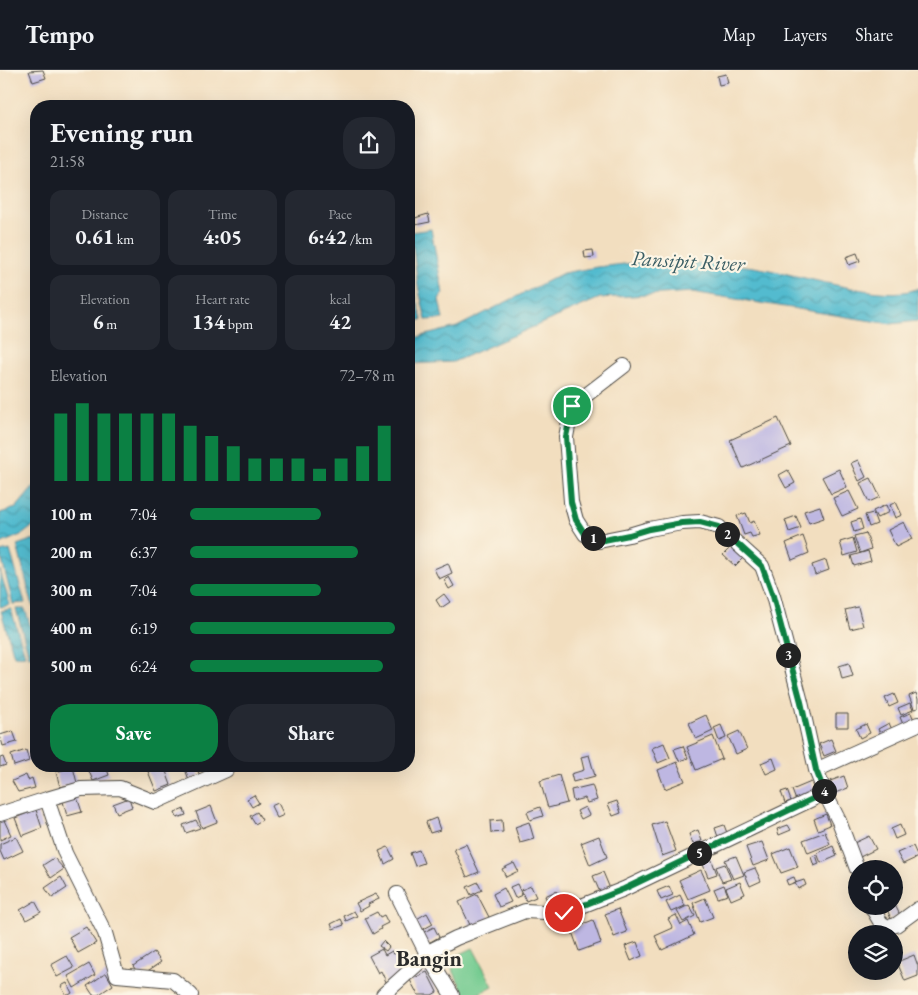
<!DOCTYPE html>
<meta charset="utf-8">
<style>
:root{--surface:#171b24;--page:#242831;--text:#f1f3f6;--muted:#9ea1a6;--line:#363941;--accent:#0b8043}
body{margin:0;font-family:"EB Garamond",serif;background:var(--page);color:var(--text);height:100vh;display:flex;flex-direction:column;font-size:19px;white-space:nowrap}
*{box-sizing:border-box;margin:0}
p{font-size:16px;color:var(--muted)}
.icon{flex:none;width:28px;height:28px;fill:none;stroke:currentColor;stroke-width:2;stroke-linecap:round;stroke-linejoin:round}
.map{position:relative;flex:1;overflow:hidden}
.details{position:absolute;left:30px;top:30px;width:385px;height:672px;display:flex;flex-direction:column;background:var(--surface);border-radius:20px;box-shadow:0 5px 20px #0002}
.details>*{flex:none}
.tools{position:absolute;left:848px;top:790px;display:grid;gap:10px}
.tools a{display:grid;place-items:center;width:55px;height:55px;border-radius:50%;background:var(--surface);box-shadow:0 5px 20px #0002;font-size:25px}
.pin{position:absolute;display:grid;place-items:center;width:42px;height:42px;color:#fff;margin:-21px;border:2px solid #fff;border-radius:50%;box-shadow:0 1px 5px #0007}
.km{position:absolute;width:25px;height:25px;margin:-12px;border-radius:50%;background:#222;color:#fff;font-size:14px;line-height:25px;text-align:center}
.round{display:grid;place-items:center;flex:none;width:52px;height:52px;border-radius:20px;background:var(--page)}
.head{display:flex;align-items:center;justify-content:space-between;height:85px;padding:0 20px}
h1{font-size:28px;font-weight:700;line-height:38px}
.stats{display:grid;grid-template-columns:repeat(3,1fr);gap:8px;height:85px;padding:5px 20px}
.stats div{display:grid;align-content:center;border-radius:12px;background:var(--page);text-align:center}
.stats b{font-size:21px;font-weight:700}
.stats small{font-size:14px;font-weight:400}
.stats p{font-size:14px}
.chart{height:140px;padding:10px 20px}
.chart p{display:flex;justify-content:space-between}
.chart svg{width:100%;height:90px;margin-top:5px;stroke:var(--accent);stroke-width:6}
.action{display:flex;gap:10px;margin-top:auto;padding:10px 20px}
.action a{flex:1;height:58px;border-radius:20px;background:var(--accent);color:#fff;font-size:20px;font-weight:700;line-height:58px;text-align:center}
.action a+a{background:var(--page);color:var(--text)}
ul{padding:0 20px;list-style:none;font-size:16px}
li{display:grid;grid-template-columns:80px 60px 1fr;align-items:center;height:38px}
li i{height:12px;border-radius:6px;background:var(--accent)}
header{display:flex;align-items:center;gap:30px;box-sizing:border-box;height:70px;padding:0 25px;background:var(--surface);border-bottom:1px solid var(--line)}
header strong{font-size:24px}
nav{display:flex;gap:28px;margin-inline-start:auto;font-size:18px}
.map>svg:first-child{display:block}
</style>
<header>
<strong>Tempo</strong>
<nav><a>Map</a><a>Layers</a><a>Share</a></nav>
</header>
<div class="map">
<svg width="918" height="925" viewBox="0 0 918 925">
<defs>
<pattern id="water-waves" width="16" height="10" patternUnits="userSpaceOnUse" patternTransform="scale(1.25)"><rect width="16" height="10" fill="#52bbcf"/><path d="M0 5q4-4 8 0t8 0" fill="none" stroke="#4498a8"/></pattern>
</defs>
<rect width="100%" height="100%" fill="#fcf5e5"/>
<filter id="ink" filterUnits="userSpaceOnUse"><feTurbulence type="fractalNoise" baseFrequency=".02" numOctaves="2"/><feDisplacementMap in="SourceGraphic" scale="10" xChannelSelector="R" yChannelSelector="G"/><feConvolveMatrix kernelMatrix="1 2 1 2 8 2 1 2 1" color-interpolation-filters="sRGB"/></filter>
<filter id="wash" filterUnits="userSpaceOnUse"><feTurbulence type="fractalNoise" baseFrequency=".0096" numOctaves="4" result="noise"/><feDisplacementMap in="SourceGraphic" scale="20" xChannelSelector="R" yChannelSelector="G"/><feGaussianBlur stdDeviation="1.12" result="paint"/><feColorMatrix in="noise" values="0 0 0 0 0 0 0 0 0 0 0 0 0 0 0 0 0 1.4 0 .05"/><feComposite in="paint" operator="in"/></filter>
<g filter="url(#wash)">
<rect width="100%" height="100%" fill="#f2debf"/>
<path fill="#72ca8f" stroke="#4e7a5d" d="M473,878L493,916L476,925H465L448,890Z"/>
<path fill="url(#water-waves)" stroke="#3e737d" d="M431,159L443,223L439,229L443,249L426,250L418,216L411,162Z
M409,187L415,223L422,250L409,251Z
M643,192C677,193 712,193 746,196C786,200 887,235 918,218V251L891,254L692,222L600,228L453,292L409,294V268L418,267L457,257L563,203L597,197Z
M36,414V454L23,464L0,474V443L16,438Z
M34,469L36,479V536L33,537L17,475Z
M10,480L25,533L13,534L0,482Z
M0,500L10,535L0,537Z
M11,539L25,585L14,586L1,541Z
M16,539H25L36,573V585L29,586Z"/>
<g id="blocks">
<path fill="#beb7e2" d="M43,0L46,8L33,12L29,1Z
M726,4L728,13L719,15L717,6Z
M428,144L430,152L415,155V148Z
M593,180L594,187L585,188L584,181Z
M857,183L860,191L849,195L846,187Z
M778,348L791,376L743,398L730,370Z
M858,390L866,407L859,411L851,393Z
M839,399L847,417L831,424L822,407Z
M788,400L795,413L786,418L779,405Z
M871,408L880,427L869,432L860,413Z
M849,421L858,439L842,446L833,428Z
M896,432L902,445L895,448L890,435Z
M886,435L889,442L877,448L873,441Z
M820,436L824,448L809,453L804,441Z
M746,443L750,453L754,451L760,465L752,467L750,463L744,465L737,446Z
M873,443L877,454L869,457L865,445Z
M796,446L801,458L789,462L785,450Z
M860,449L863,459L854,462L851,452Z
M904,452L912,469L896,477L888,460Z
M866,463L871,479L860,483L854,466Z
M803,466L809,483L792,490L786,473Z
M853,468L857,482L844,486L840,472Z
M732,476L744,487L735,496L723,485Z
M868,481L871,491L854,496L851,486Z
M826,490L829,500L815,505L812,495Z
M448,493L452,503L439,509L434,499Z
M449,507L454,516L449,519L444,510Z
M444,524L450,532L441,538L436,530Z
M858,537L863,556L850,559L845,540Z
M849,593L853,606L842,609L839,596Z
M916,623L918,629V638L914,639L909,626Z
M894,624L898,633L889,637L885,628Z
M910,633L913,640L901,645L898,638Z
M911,643L915,652L904,657L900,647Z
M836,644H848V657H836Z
M706,645L713,661L696,669L689,653Z
M889,653L893,662L882,667L878,659Z
M866,654L870,663L860,668L856,659Z
M721,655L726,668L719,671L714,658Z
M13,661L17,672L3,676L0,665Z
M739,661L747,679L736,684L728,666Z
M713,666L722,689L696,700L687,677Z
M831,669L836,681L824,686L819,674Z
M664,673L670,688L658,693L652,678Z
M683,676L688,688L679,691L674,679Z
M26,680L29,691L14,696L11,685Z
M589,685L595,706L573,712L571,704L584,700L581,687Z
M3,687L6,695L0,697V688Z
M773,688L777,699L766,704L761,693Z
M677,692L685,711L665,719L658,700Z
M87,696H106L109,705L93,711Z
M153,696H164L171,715L156,721L147,699Z
M184,696H196L200,706L189,710Z
M73,697L77,713L60,717L56,702Z
M26,705L28,710L32,708L35,718L18,722L12,711Z
M559,705L567,733L548,738L540,711Z
M844,706L848,718L835,723L830,711Z
M811,712L816,725L797,733L792,720Z
M592,715L597,730L587,733L585,728L573,731L571,720Z
M787,720L791,731L785,733L781,722Z
M76,724L82,742L67,746L62,728Z
M254,725L259,733L252,737L247,729Z
M129,728L132,737L117,743L113,734Z
M617,731L621,743L613,746L608,734Z
M278,733L284,745L277,748L271,736Z
M211,736L217,752L202,758L196,742Z
M540,737L543,746L530,750L527,742Z
M585,737L589,745L581,749L577,741Z
M184,739L186,745L177,748L175,743Z
M36,740L42,758L22,766L15,748Z
M257,742L262,750L255,754L250,746Z
M826,744L830,755L818,760L814,749Z
M3,748L11,765L0,770V749Z
M436,748L440,760L430,763L426,752Z
M196,750L200,758L186,763L183,755Z
M502,750L503,762L491,763L490,751Z
M665,751L676,781L662,786L652,755Z
M529,752L534,769L520,773L515,757Z
M724,755L727,763L718,767L715,758Z
M788,755L791,760L779,765L777,759Z
M900,755L904,765L895,769L891,759Z
M698,760L702,771L693,774L689,764Z
M825,762L830,774L808,783L803,770Z
M599,766L607,787L590,795L581,773Z
M869,766L876,779L860,787L854,773Z
M16,767L23,781L4,790L0,781V774Z
M762,772L769,790L753,796L746,777Z
M466,774L479,802L467,807L454,779Z
M833,776L837,786L821,793L817,783Z
M913,776L918,787L903,794L897,783Z
M388,777L394,789L385,794L379,781Z
M790,777L798,797L781,803L773,784Z
M419,780L424,793L415,796L410,783Z
M816,785L819,794L814,796L811,787Z
M736,786L744,805L733,809L725,790Z
M54,788L64,799L51,808L43,795Z
M711,788L717,804L708,807L702,792Z
M514,793L518,801L506,807L502,799Z
M725,794L731,809L722,812L716,797Z
M755,798L761,811L750,816L744,802Z
M701,800L710,820L688,829L679,810Z
M603,802L611,821L601,825L593,806Z
M61,807L67,818L52,828L45,818Z
M794,807L796,812L788,815L786,810Z
M804,810L806,815L798,819L795,813Z
M478,812L482,820L471,825L467,817Z
M740,812L745,824L731,830L726,818Z
M517,814L522,825L515,828L510,817Z
M724,815L728,825L718,828L714,819Z
M531,816L536,827L526,831L521,820Z
M669,816L673,825L661,830L657,821Z
M504,818L511,832L499,837L493,824Z
M556,821L562,833L551,838L545,826Z
M376,824L379,829L368,834L369,836L360,841L356,833Z
M477,824L490,849L471,857L459,832Z
M680,825L685,836L671,842L666,832Z
M705,828L713,847L700,852L693,833Z
M35,831L41,842L26,850L20,840Z
M689,835L695,846L683,852L677,841Z
M895,835L900,845L891,849L887,839Z
M618,839L627,862L614,867L605,844Z
M354,841L357,846L346,851L344,846Z
M377,842L380,847L384,845L388,853L380,857L381,859L373,864L365,848Z
M427,843L433,854L420,861L415,850Z
M676,845L681,855L688,851L694,865L662,880L655,866L673,858L668,849Z
M341,849L344,855L333,859L331,854Z
M593,850L601,873L579,881L571,859Z
M86,857L96,873L78,883L69,867Z
M434,857L439,867L425,875L420,864Z
M383,871L389,877L386,881L379,876Z
M637,872L642,886L631,891L625,876Z
M382,879L385,885L392,881L393,884L395,883L400,891L404,888L409,899L387,914L381,901L378,903L369,886Z
M154,882L161,892L140,906L133,896Z
M914,885L918,896V906L905,911L897,892Z
M67,886L74,898L57,907L51,895Z
M89,894L95,905L74,918L68,906Z
M427,902L437,922L432,925H418L410,910Z
M106,903L113,915L98,925H93L87,916Z
M67,913L72,923L69,925H66L61,916Z"/>
</g>
</g>
<g filter="url(#ink)">
<use href="#blocks" fill-opacity="0" stroke="#494641" stroke-width="1"/>
<g fill="none" stroke-linecap="round" stroke-linejoin="round">
<g stroke="#494641" stroke-width="16">
<path id="minor" d="M624,296L572,336L566,367L571,432L576,450L585,464L599,471L629,465L649,459L682,453L700,452L719,457L762,496L773,526L801,632L816,700L825,723L839,751L857,799
M816,700L918,654
M47,729L81,719L120,718L155,732L226,700L225,696
M0,744L47,729L65,783L105,863L117,905L173,910L191,925
M397,824L428,886L452,925
M871,836L881,853L888,857L896,855L918,839
M383,925L434,879L456,868L525,841L564,843L624,819L825,723"/>
</g>
<use href="#minor" stroke="#fff" stroke-width="14"/>
</g>
</g>
<g fill="none" stroke-linecap="round" stroke-linejoin="round" filter="url(#ink)">
<g stroke="#fff" stroke-width="10">
<path id="route" d="M564,843L624,819L825,723L816,700L801,632L773,526L762,496L719,457L700,452L682,453L649,459L629,465L599,471L585,464L576,450L571,432L566,367L572,336"/>
</g>
<use href="#route" stroke="#0b8043" stroke-width="6"/>
</g>
<g text-anchor="middle" stroke-width="4.5" stroke-linejoin="round" paint-order="stroke">
<g font-size="21" font-style="italic" fill="#395d64" stroke="#fcf5e5">
<text transform="translate(688 191) rotate(3)" y="7">Pansipit River</text>
</g>
<g font-size="22" font-weight="bold" fill="#2b2b2b" stroke="#fcf5e5">
<text x="429" y="896">Bangin</text>
</g>
</g>
</svg>
<div class="tools">
<a><svg class="icon" aria-label="locate" viewBox="0 0 24 24"><circle cx="12" cy="12" r="6"/><path d="M12 2v4M12 18v4M2 12h4M18 12h4"/></svg></a>
<a><svg class="icon" aria-label="layers" viewBox="0 0 24 24"><path d="M12 4l9 5-9 5-9-5zM3 14l9 5 9-5"/></svg></a>
</div>
<div class="pin" style="left:572px;top:336px;background:#1e9e55"><svg class="icon" aria-label="arrive" viewBox="0 0 24 24"><path d="M6 21V4h12l-3 4 3 4H6"/></svg></div>
<div class="pin" style="left:564px;top:843px;background:#d93025"><svg class="icon" aria-label="check" viewBox="0 0 24 24"><path d="M5 12l5 5 9-10"/></svg></div>
<b class="km" style="left:593px;top:468px">1</b>
<b class="km" style="left:727px;top:464px">2</b>
<b class="km" style="left:788px;top:585px">3</b>
<b class="km" style="left:824px;top:721px">4</b>
<b class="km" style="left:699px;top:783px">5</b>
<section class="details">
<div class="head"><div><h1>Evening run</h1><p>21:58</p></div><a class="round"><svg class="icon" aria-label="share" viewBox="0 0 24 24"><path d="M12 15V3M7 8l5-5 5 5M5 13v7h14v-7"/></svg></a></div>
<div class="stats">
<div><p>Distance</p><b>0.61<small> km</small></b></div>
<div><p>Time</p><b>4:05</b></div>
<div><p>Pace</p><b>6:42<small> /km</small></b></div>
</div>
<div class="stats">
<div><p>Elevation</p><b>6<small> m</small></b></div>
<div><p>Heart rate</p><b>134<small> bpm</small></b></div>
<div><p>kcal</p><b>42</b></div>
</div>
<div class="chart"><p><span>Elevation</span>72–78 m</p>
<svg viewBox="0 0 160 44" preserveAspectRatio="none"><path d="M5 44V11M15 44V6M25 44V11M35 44V11M45 44V11M55 44V11M65 44V17M75 44V22M85 44V27M95 44V33M105 44V33M115 44V33M125 44V38M135 44V33M145 44V27M155 44V17"/></svg>
</div>
<ul>
<li><b>100 m</b>7:04<i style="width:64%"></i></li>
<li><b>200 m</b>6:37<i style="width:82%"></i></li>
<li><b>300 m</b>7:04<i style="width:64%"></i></li>
<li><b>400 m</b>6:19<i style="width:100%"></i></li>
<li><b>500 m</b>6:24<i style="width:94%"></i></li>
</ul>
<div class="action"><a>Save</a><a>Share</a></div>
</section>
</div>
